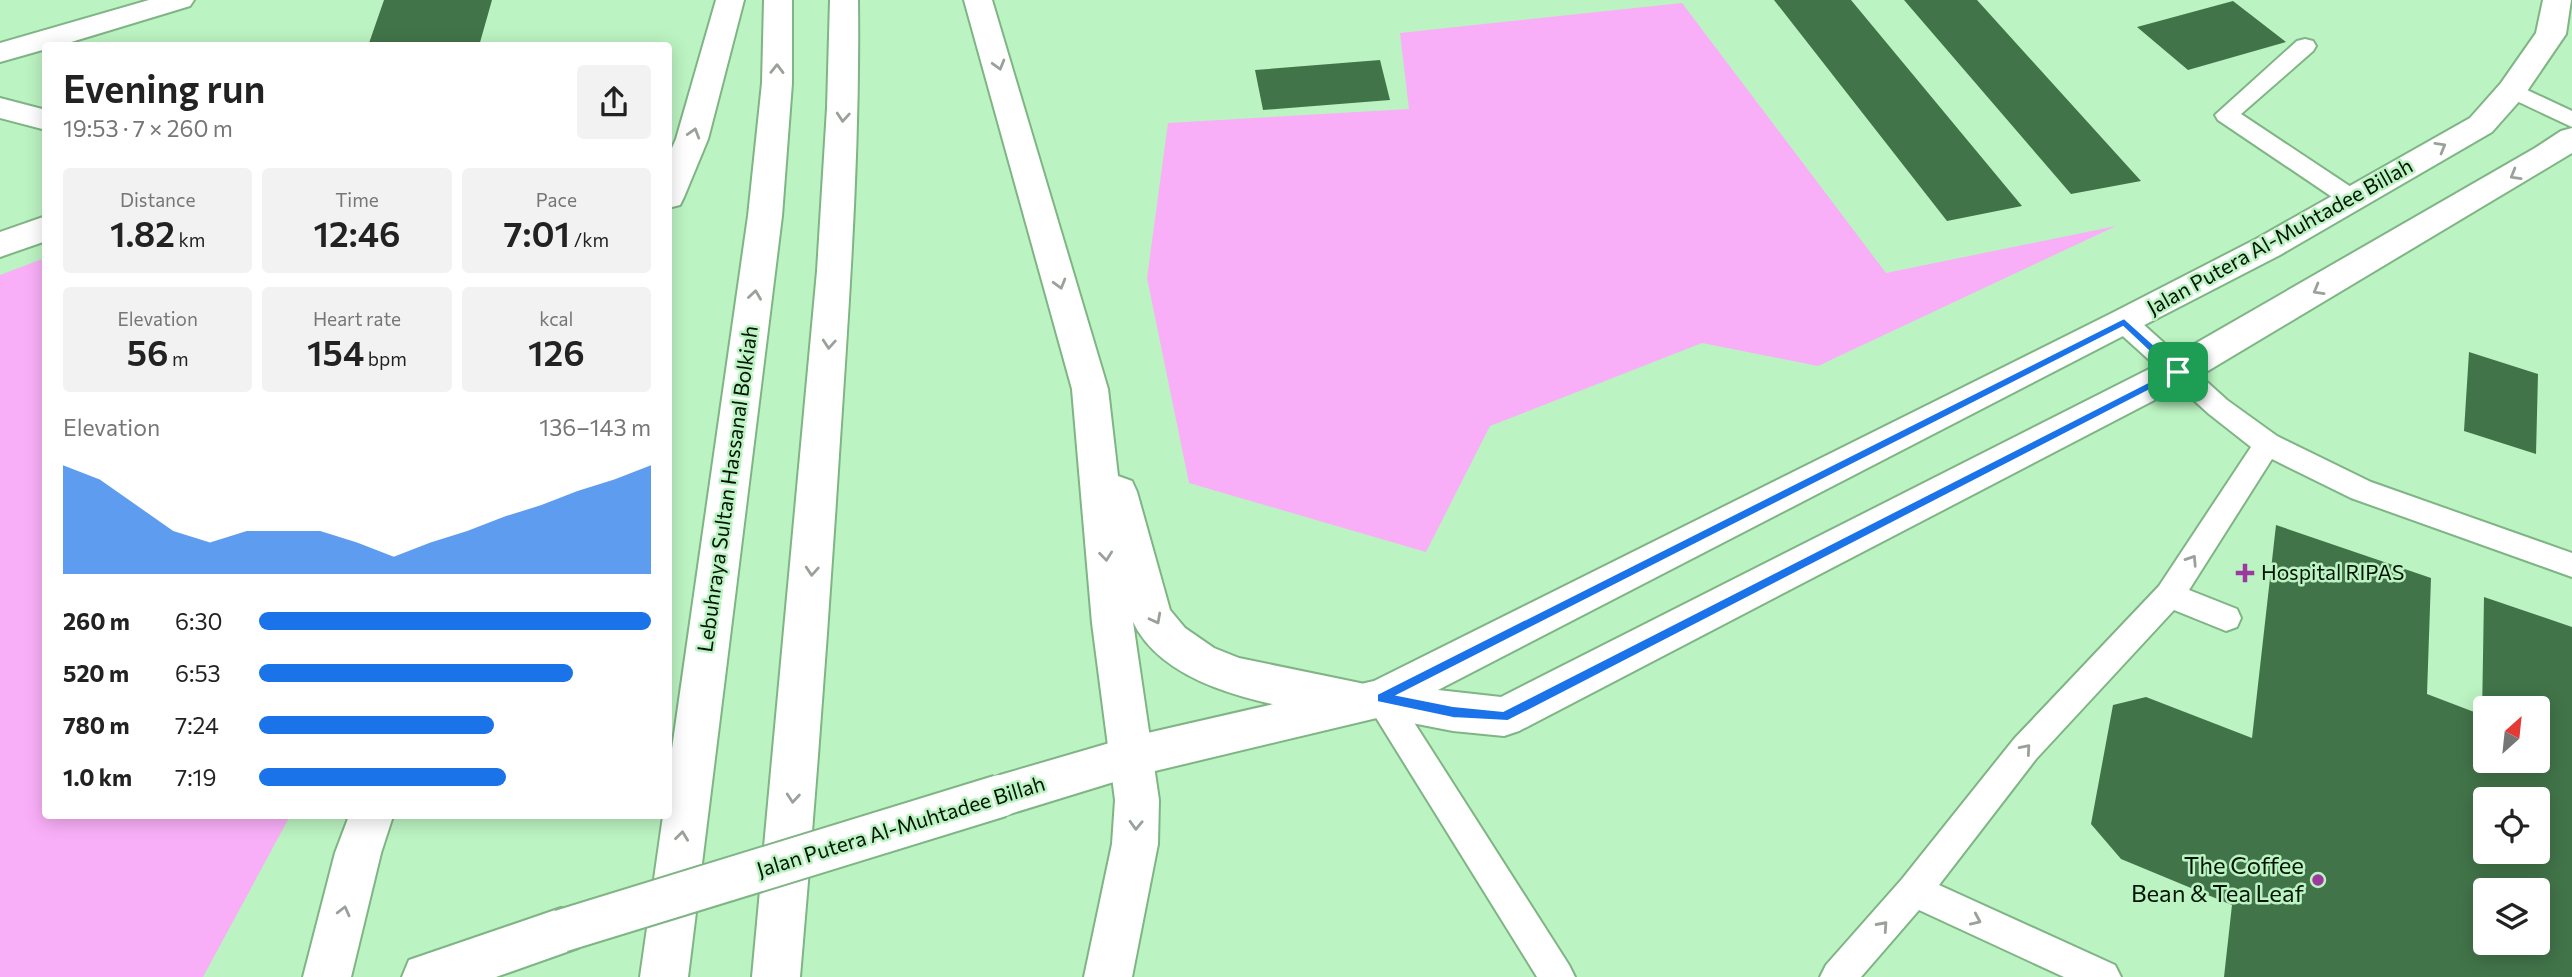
<!DOCTYPE html>
<meta charset="utf-8">
<style>
:root{--surface:#fff;--page:#f2f2f2;--text:#222;--muted:#767676;--accent:#1a73e8}
body{margin:0;font-family:Commissioner,sans-serif;background:var(--page);color:var(--text);height:100vh;display:flex;flex-direction:column;font-size:26px;white-space:nowrap}
*{box-sizing:border-box;margin:0}
p{font-size:23px;color:var(--muted)}
.icon{flex:none;width:38px;height:38px;fill:none;stroke:currentColor;stroke-width:2;stroke-linecap:round;stroke-linejoin:round}
.map{position:relative;flex:1;overflow:hidden}
.side{position:absolute;left:42px;top:42px;width:630px;height:777px;display:flex;flex-direction:column;background:var(--surface);border-radius:7px;box-shadow:0 4px 18px #0003}
.side>*{flex:none}
.needle{width:46px;rotate:27deg}
.tools{position:absolute;left:2473px;top:696px;display:grid;gap:14px}
.tools a{display:grid;place-items:center;width:77px;height:77px;border-radius:7px;background:var(--surface);box-shadow:0 4px 18px #0003;font-size:35px}
.pin{position:absolute;display:grid;place-items:center;width:60px;height:60px;color:#fff;margin:-30px;border-radius:14px;box-shadow:0 4px 10px #0006}
.round{display:grid;place-items:center;flex:none;width:74px;height:74px;border-radius:7px;background:var(--page)}
.head{display:flex;align-items:center;justify-content:space-between;height:119px;padding:0 21px}
h1{font-size:38px;font-weight:600;line-height:52px}
.stats{display:grid;grid-template-columns:repeat(3,1fr);gap:10px;height:119px;padding:7px 21px}
.stats div{display:grid;align-content:center;border-radius:7px;background:var(--page);text-align:center}
.stats b{font-size:35px;font-weight:600}
.stats small{font-size:19px;font-weight:400}
.stats p{font-size:19px}
.chart{height:196px;padding:14px 21px}
.chart p{display:flex;justify-content:space-between}
.chart svg{width:100%;height:126px;margin-top:7px;fill:var(--accent);opacity:.7}
ul{padding:0 21px;list-style:none;font-size:23px}
li{display:grid;grid-template-columns:112px 84px 1fr;align-items:center;height:52px}
li i{height:18px;border-radius:9px;background:var(--accent)}
.map>svg:first-child{display:block}
</style>
<div class="map">
<svg width="2572" height="977" viewBox="0 0 2572 977">
<rect width="100%" height="100%" fill="#bcf3c2"/>
<path fill="#f9aff7" d="M1682,3L1886,273L2116,226L1818,366L1702,343L1490,426L1426,552L1189,483L1147,278L1168,123L1409,109L1400,33Z
M45,258L46,816H290L203,977H0V275Z"/>
<path fill="#427449" fill-rule="evenodd" d="M384,0H492L479,46H368Z
M1774,0H1851L2022,206L1947,221Z
M1904,0H1977L2141,181L2071,194Z
M2233,1L2286,42L2188,70L2137,27Z
M1380,60L1390,100L1263,110L1255,70Z
M2469,352L2538,374L2536,454L2464,431Z
M2276,525L2431,578L2427,694L2482,715L2484,597L2572,627V977H2224L2232,905L2121,859L2091,824L2113,705L2146,697L2252,738ZM2485,709H2538V761H2485ZM2485,800H2538V852H2485ZM2485,891H2538V943H2485Z"/>
<g fill="none" stroke-linecap="round" stroke-linejoin="round">
<g stroke="#7fb485" stroke-width="4">
<path id="service" d="M2305,39L2313,41L2316,46L2313,51L2241,114L2360,193L2364,199L2360,205L2352,207L2344,205L2218,120L2215,115L2297,41Z
M2512,83L2572,111V127L2504,95L2501,90L2504,85Z
M2124,313L2133,315L2227,400L2277,436L2371,482L2572,553V577L2351,498L2272,459L2189,590L2237,609L2241,618L2237,627L2226,631L2174,610L2036,759L1939,885L2115,965L2121,977H2064L1919,910L1861,977H1820L1826,965L1902,879L2014,739L2159,586L2251,447L2209,414L2115,329L2111,322L2115,315Z
M1381,684L1392,688L1569,965L1575,977H1537L1370,708L1365,698L1370,688Z"/>
</g>
<g stroke="#7fb485" stroke-width="4">
<path id="minor" d="M149,0H194L190,6L58,46H46V49L0,62V43Z
M2543,0H2571L2566,34L2523,97L2492,132L2280,255L1438,690L1501,697L2165,361L2535,148L2561,131L2572,128V153L2191,381L1519,731L1504,736L1453,731L1381,717L1130,777L1000,817L984,811L978,796L984,781L1000,775L1130,737L1374,681L2112,313L2256,239L2470,118L2501,83L2536,33Z
M0,98L46,110V130L0,118Z
M46,216V241L0,257V232Z
M561,908L578,914L585,931L578,948L496,977H402L409,960Z"/>
</g>
<g stroke="#7fb485" stroke-width="4">
<path id="motorway" d="M716,0H744L708,139L684,197L680,205L668,208V157L676,139Z
M764,0H792V83L782,216L688,977H640L663,816H668V777L748,216L762,83Z
M830,0H858C860,152 849,303 839,455C828,629 815,803 800,977H752L817,271L827,108Z
M964,0H992L1108,389L1118,476L1132,481L1137,492L1170,610L1185,628L1214,648L1239,658L1360,683L1375,688L1381,702L1375,716L1360,721C1288,706 1169,696 1133,622L1159,800L1158,844L1132,977H1084L1112,844L1115,800L1092,623L1072,389Z
M349,816H393L381,853L351,977H303L335,853Z"/>
</g>
<use href="#service" fill="#fff" fill-rule="evenodd"/>
<use href="#minor" fill="#fff" fill-rule="evenodd"/>
<use href="#motorway" fill="#fff" fill-rule="evenodd"/>
<g stroke="#7fb485" stroke-width="46" stroke-linecap="butt">
<path id="minor-bridge" d="M561,931L1000,796"/>
</g>
<use href="#minor-bridge" stroke="#fff" stroke-width="42"/>
</g>
<defs><path id="oneway-chevron" d="M-2-3.5L2.5 0L-2 3.5" fill="none" stroke-width="1.6" stroke-linecap="round" stroke-linejoin="round" transform="scale(1.75)"/></defs>
<g stroke="#9aa19b">
<use href="#oneway-chevron" transform="translate(999 65) rotate(74)"/>
<use href="#oneway-chevron" transform="translate(777 69) rotate(-89)"/>
<use href="#oneway-chevron" transform="translate(843 117) rotate(94)"/>
<use href="#oneway-chevron" transform="translate(694 133) rotate(-73)"/>
<use href="#oneway-chevron" transform="translate(2441 147) rotate(-30)"/>
<use href="#oneway-chevron" transform="translate(2515 175) rotate(150)"/>
<use href="#oneway-chevron" transform="translate(1060 284) rotate(74)"/>
<use href="#oneway-chevron" transform="translate(2318 290) rotate(150)"/>
<use href="#oneway-chevron" transform="translate(755 295) rotate(-82)"/>
<use href="#oneway-chevron" transform="translate(829 344) rotate(94)"/>
<use href="#oneway-chevron" transform="translate(1106 556) rotate(84)"/>
<use href="#oneway-chevron" transform="translate(2192 560) rotate(-57)"/>
<use href="#oneway-chevron" transform="translate(812 571) rotate(94)"/>
<use href="#oneway-chevron" transform="translate(1156 619) rotate(62)"/>
<use href="#oneway-chevron" transform="translate(2026 749) rotate(-49)"/>
<use href="#oneway-chevron" transform="translate(793 798) rotate(95)"/>
<use href="#oneway-chevron" transform="translate(1136 825) rotate(92)"/>
<use href="#oneway-chevron" transform="translate(682 836) rotate(-83)"/>
<use href="#oneway-chevron" transform="translate(344 911) rotate(-76)"/>
<use href="#oneway-chevron" transform="translate(1976 920) rotate(24)"/>
<use href="#oneway-chevron" transform="translate(1883 926) rotate(-48)"/>
</g>
<path fill="#1a73e8" stroke="#fff" stroke-width="2" fill-rule="evenodd" d="M2124,318L2181,369V374L1508,721L1453,718L1377,702V694ZM2123,327L2170,371L1503,711L1453,706L1398,695Z"/>
<g fill="#9d399e" stroke="#bcf3c2" stroke-width="2.5">
<path d="M2241.5 562.5h7v7h7v7h-7v7h-7v-7h-7v-7h7z"/>
<circle cx="2318" cy="880" r="7"/>
</g>
<g text-anchor="middle" stroke-width="5" stroke-linejoin="round" paint-order="stroke">
<g font-size="21" fill="#021404" stroke="#bcf3c2">
<text transform="translate(2280 237) rotate(-29)" y="7">Jalan Putera Al-Muhtadee Billah</text>
<text transform="translate(728 489) rotate(-82)" y="7">Lebuhraya Sultan Hassanal Bolkiah</text>
<text transform="translate(901 827) rotate(-17)" y="7">Jalan Putera Al-Muhtadee Billah</text>
</g>
<g font-size="21" fill="#021404" stroke="#bcf3c2" text-anchor="start">
<text x="2261" y="580">Hospital RIPAS</text>
</g>
<g font-size="24" fill="#021404" stroke="#bcf3c2" text-anchor="end">
<text x="2304" y="874">The Coffee<tspan x="2304" dy="28">Bean &amp; Tea Leaf</tspan></text>
</g>
</g>
</svg>
<div class="tools">
<a><svg class="needle" viewBox="-14 -14 28 28"><path d="M0-13l5 13h-10z" fill="#e53935"/><path d="M0 13l5-13h-10z" fill="#767676"/></svg></a>
<a><svg class="icon" aria-label="locate" viewBox="0 0 24 24"><circle cx="12" cy="12" r="6"/><path d="M12 2v4M12 18v4M2 12h4M18 12h4"/></svg></a>
<a><svg class="icon" aria-label="layers" viewBox="0 0 24 24"><path d="M12 4l9 5-9 5-9-5zM3 14l9 5 9-5"/></svg></a>
</div>
<div class="pin" style="left:2178px;top:372px;background:#1e9e55"><svg class="icon" aria-label="arrive" viewBox="0 0 24 24"><path d="M6 21V4h12l-3 4 3 4H6"/></svg></div>
<section class="side">
<div class="head"><div><h1>Evening run</h1><p>19:53 · 7 × 260 m</p></div><a class="round"><svg class="icon" aria-label="share" viewBox="0 0 24 24"><path d="M12 15V3M7 8l5-5 5 5M5 13v7h14v-7"/></svg></a></div>
<div class="stats">
<div><p>Distance</p><b>1.82<small> km</small></b></div>
<div><p>Time</p><b>12:46</b></div>
<div><p>Pace</p><b>7:01<small> /km</small></b></div>
</div>
<div class="stats">
<div><p>Elevation</p><b>56<small> m</small></b></div>
<div><p>Heart rate</p><b>154<small> bpm</small></b></div>
<div><p>kcal</p><b>126</b></div>
</div>
<div class="chart"><p><span>Elevation</span>136–143 m</p>
<svg viewBox="0 0 160 44" preserveAspectRatio="none"><path d="M0 44V6L10 11L20 20L30 29L40 33L50 29L60 29L70 29L80 33L90 38L100 33L110 29L120 24L130 20L140 15L150 11L160 6V44z"/></svg>
</div>
<ul>
<li><b>260 m</b>6:30<i style="width:100%"></i></li>
<li><b>520 m</b>6:53<i style="width:80%"></i></li>
<li><b>780 m</b>7:24<i style="width:60%"></i></li>
<li><b>1.0 km</b>7:19<i style="width:63%"></i></li>
</ul>
</section>
</div>
